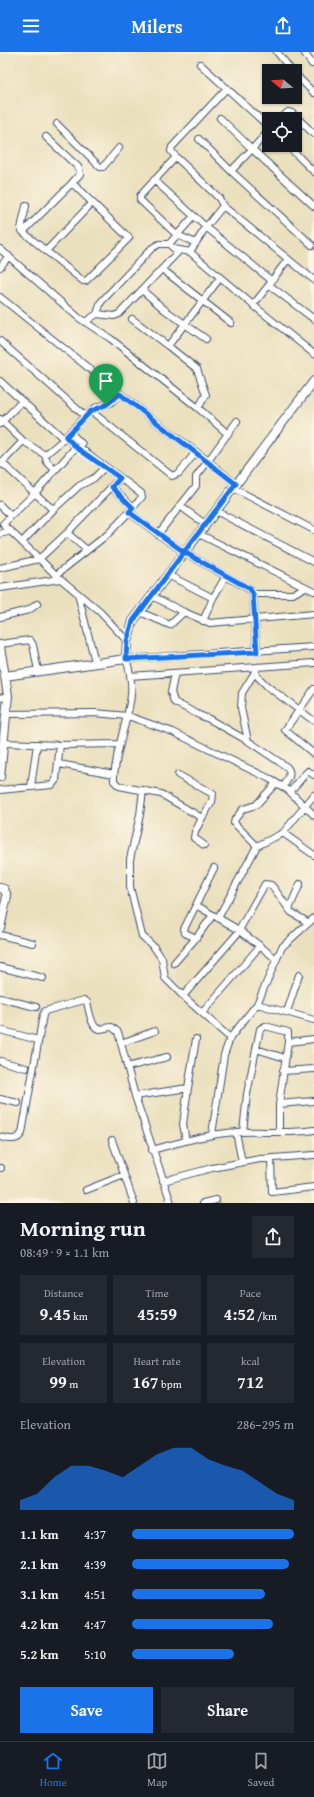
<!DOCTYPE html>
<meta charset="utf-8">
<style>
:root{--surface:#171b24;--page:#242831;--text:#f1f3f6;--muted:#9ea1a6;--line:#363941;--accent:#1a73e8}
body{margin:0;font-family:"Gentium Book Plus",serif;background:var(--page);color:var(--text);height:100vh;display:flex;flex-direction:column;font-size:15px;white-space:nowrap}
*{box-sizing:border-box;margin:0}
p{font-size:13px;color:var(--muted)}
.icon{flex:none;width:22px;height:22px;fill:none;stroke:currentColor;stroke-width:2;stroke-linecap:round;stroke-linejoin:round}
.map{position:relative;height:1151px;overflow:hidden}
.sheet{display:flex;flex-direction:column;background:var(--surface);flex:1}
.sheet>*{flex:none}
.needle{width:26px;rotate:288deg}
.tools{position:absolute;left:262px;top:12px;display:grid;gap:8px}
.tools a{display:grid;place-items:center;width:40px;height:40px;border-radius:0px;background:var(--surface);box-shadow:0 1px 3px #0004;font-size:20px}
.pin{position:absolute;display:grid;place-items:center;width:34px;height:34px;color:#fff;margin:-41px -17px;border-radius:50% 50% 50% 0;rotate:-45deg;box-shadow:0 0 4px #0007}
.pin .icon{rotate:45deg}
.round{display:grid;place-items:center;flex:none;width:42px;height:42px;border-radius:0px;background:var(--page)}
.headline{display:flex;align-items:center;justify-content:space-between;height:68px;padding:0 20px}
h1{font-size:22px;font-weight:800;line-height:30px}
.figures{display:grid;grid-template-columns:repeat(3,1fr);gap:6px;height:68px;padding:4px 20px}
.figures div{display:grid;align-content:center;border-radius:0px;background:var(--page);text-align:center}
.figures b{font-size:17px;font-weight:800}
.figures small{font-size:11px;font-weight:400}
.figures p{font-size:11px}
.chart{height:112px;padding:8px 20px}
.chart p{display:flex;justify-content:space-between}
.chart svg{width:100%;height:72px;margin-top:4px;fill:var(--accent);opacity:.7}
.primary-button{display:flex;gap:8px;margin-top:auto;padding:8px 20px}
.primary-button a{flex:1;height:46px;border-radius:0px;background:var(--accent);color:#fff;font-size:16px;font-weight:800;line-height:46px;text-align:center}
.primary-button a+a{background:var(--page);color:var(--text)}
ul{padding:0 20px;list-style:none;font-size:13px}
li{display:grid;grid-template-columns:64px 48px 1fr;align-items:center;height:30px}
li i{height:10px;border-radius:5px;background:var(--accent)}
header{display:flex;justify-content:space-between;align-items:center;height:52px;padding:0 20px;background:var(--accent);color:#fff;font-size:18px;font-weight:800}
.tabs{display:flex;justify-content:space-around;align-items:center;height:56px;border-top:1px solid var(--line);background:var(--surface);font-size:11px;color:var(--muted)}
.tabs a{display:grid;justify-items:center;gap:2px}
.tabs .active{color:var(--accent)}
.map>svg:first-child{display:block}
</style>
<header><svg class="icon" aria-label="menu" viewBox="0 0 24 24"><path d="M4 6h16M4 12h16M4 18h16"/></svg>Milers<svg class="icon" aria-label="share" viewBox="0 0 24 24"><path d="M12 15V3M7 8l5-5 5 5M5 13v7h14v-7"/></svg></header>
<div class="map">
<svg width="314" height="1151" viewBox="0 0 314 1151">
<rect width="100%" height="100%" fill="#fcf5e5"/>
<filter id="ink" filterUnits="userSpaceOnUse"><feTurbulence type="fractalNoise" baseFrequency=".025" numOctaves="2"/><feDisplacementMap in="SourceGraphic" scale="8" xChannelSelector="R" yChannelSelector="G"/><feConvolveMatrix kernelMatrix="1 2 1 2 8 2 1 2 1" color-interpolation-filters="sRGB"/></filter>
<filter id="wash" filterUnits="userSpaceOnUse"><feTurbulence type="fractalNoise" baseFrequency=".012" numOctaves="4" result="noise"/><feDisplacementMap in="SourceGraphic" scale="16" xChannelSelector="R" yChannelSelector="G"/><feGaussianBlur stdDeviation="0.9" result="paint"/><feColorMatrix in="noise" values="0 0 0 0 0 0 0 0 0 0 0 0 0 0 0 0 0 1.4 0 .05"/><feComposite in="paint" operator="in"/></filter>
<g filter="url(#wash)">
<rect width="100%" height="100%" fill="#eae0bd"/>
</g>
<g filter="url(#ink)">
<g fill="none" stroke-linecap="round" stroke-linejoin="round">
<g stroke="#3a4a6c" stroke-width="8">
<path id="minor" d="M277,0L292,19
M304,0L312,12
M200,12L269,75
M295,22L314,41
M220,66L252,97L269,79
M280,67L288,60L292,61L314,82
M57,72L100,115H103L119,96
M46,85L79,116L80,122L72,131
M199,87L231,119
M287,93L314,120
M176,105L219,146L223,154
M154,128L206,175L190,200L253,253
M194,164L177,183L196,191
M23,180L72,131L129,186L86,229H83L23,180L21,177L26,154
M169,192L174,197L190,200
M312,193L231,119L252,97L314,154
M0,197L79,266L111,287L198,356L206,343L197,317L168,294
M46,199L92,151
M0,215L9,204
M162,217L231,271
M272,229L206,175L223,154L288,207
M270,231L288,207L314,228
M142,238L165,258L206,287
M0,245L152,367L208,409L237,369
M97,262L114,264L119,262L179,199
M132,267L168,294L220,226
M314,267L269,233L253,253L314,302
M85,270L97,262L101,250L152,196L159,192H169L177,183L140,148V144L176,105L171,99L172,95L227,36
M0,289L85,364L64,387L45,403L23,389L0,413
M0,329L22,349L0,372
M22,349L64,387
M198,356L228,382
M91,359L172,424L179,421L196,400
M89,361L95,356L110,351L120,342
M0,367L23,389
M70,380L82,392
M66,385L77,396
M45,403L47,410L55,418
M0,409L50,455L55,456L79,434L94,426L105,415
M112,435L133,455
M233,436L314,478
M0,453L11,464
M180,454L205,472
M216,459L314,510
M0,482L11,479
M199,482L314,539
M23,489L55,456
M87,498L67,481L120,426
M0,516L39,507L67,481
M56,523L3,472L34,442L74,397L80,396L141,441L142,445L129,460
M168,523L213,546L203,569
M226,524L184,500L158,482L196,434V425L208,409L236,432
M0,536L60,527
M78,542L95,610
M253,542H293L305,535
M152,544L184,560
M213,546L226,524L249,537L253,542L257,600
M140,560L170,573L184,560L210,571L314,562
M0,565L29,558L37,552
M127,589L100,560L56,523L108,482L129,460L158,482
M0,592L30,588L33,593L38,619
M175,621L171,640L174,650L199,663L209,667L248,689L287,715C293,722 287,729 283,735
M254,621L267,634L314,669
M130,624L314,611
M314,637L285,678L314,702
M0,646L8,644
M6,662L94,661L128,664L173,680L268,726L288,738L314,763
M248,689L241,656L242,641L258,615
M60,693L120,692
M59,712L114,722V729L119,734L161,742L202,766L195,780L194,786L204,793
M114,722C116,712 117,702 120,692C127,659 138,642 126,607L314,595
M178,723L213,742L212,750L202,766
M31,735L37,692
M0,738L52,733L56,728L60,693L4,691
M143,738L140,763L130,807V835L142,884L154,895L162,907L165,926L183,944L237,882L265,832L271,833L273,835L291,860L309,871
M290,740L306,721L308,719L314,723
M283,781L314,803
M257,794L234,771L235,767L243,757L256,753L276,731
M196,853L214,816
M289,857L300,832
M218,866L257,794L283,781L314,743
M0,883L33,891
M196,886L185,881L184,877L196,853L213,863
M174,911L196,886L213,863L239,878L260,894
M0,915L43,926
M183,944L230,986
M0,946L36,955
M257,952L314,968
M287,960L299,923
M202,961L260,894L276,907
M0,978L38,988
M121,991L155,979
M256,997L260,977L265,974L288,980V990
M0,1009L26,1016
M127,1015L167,1005
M283,1019L314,1017
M135,1044L188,1036L196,987
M0,1047L18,1051
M279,1052L314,1049
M236,1080L242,1110
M243,1080L247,1042L256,997L285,1006
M279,1080V1052L288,990L314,987
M212,1082L224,1003L230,986L257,952L282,895L314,866
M0,1085C9,1087 17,1090 22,1081L43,963L45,959L84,948L87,950C89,957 91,976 99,977C103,977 108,975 112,975L118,980L135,1044L171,1151
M112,1088L134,1151
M186,1089L183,1072L188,1036
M152,1098C181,1090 210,1081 240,1080C265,1079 289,1082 314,1078
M271,1106L272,1140L314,1135
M0,1116H1
M163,1129L212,1116L260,1107L314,1103
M86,1138L124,1123
M203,1151L216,1148"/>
</g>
<g stroke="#3a4a6c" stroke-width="10">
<path id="tertiary" d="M0,595L5,624L126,607L127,589L133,569L314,329
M0,725L8,644L5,624
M0,836L4,837L7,844L0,876"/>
</g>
<use href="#minor" stroke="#fff" stroke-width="6"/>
<use href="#tertiary" stroke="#fff" stroke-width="8"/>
</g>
</g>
<g fill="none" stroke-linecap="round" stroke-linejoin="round" filter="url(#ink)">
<g stroke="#fff" stroke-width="8">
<path id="route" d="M106,353L91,359L66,385L77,396L120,426L112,435L133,456L129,460L184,500L133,569L127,589L126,607L257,600L253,542L250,537L184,500L236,432L120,342L106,353"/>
</g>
<use href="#route" stroke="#1a73e8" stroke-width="5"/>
</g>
</svg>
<div class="tools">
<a><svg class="needle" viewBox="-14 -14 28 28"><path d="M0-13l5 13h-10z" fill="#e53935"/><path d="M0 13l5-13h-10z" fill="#9ea1a6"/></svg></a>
<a><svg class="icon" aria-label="locate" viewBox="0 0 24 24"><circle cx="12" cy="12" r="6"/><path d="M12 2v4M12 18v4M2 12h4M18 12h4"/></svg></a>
</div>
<div class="pin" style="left:106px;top:353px;background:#1e9e55"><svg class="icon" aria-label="arrive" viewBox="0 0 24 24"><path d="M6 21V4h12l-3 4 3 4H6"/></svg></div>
</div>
<section class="sheet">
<div class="headline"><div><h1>Morning run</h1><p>08:49 · 9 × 1.1 km</p></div><a class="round"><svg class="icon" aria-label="share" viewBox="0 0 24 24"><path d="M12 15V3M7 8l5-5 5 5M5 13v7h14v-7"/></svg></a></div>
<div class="figures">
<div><p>Distance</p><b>9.45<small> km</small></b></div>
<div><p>Time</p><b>45:59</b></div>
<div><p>Pace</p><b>4:52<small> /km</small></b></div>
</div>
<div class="figures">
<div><p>Elevation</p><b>99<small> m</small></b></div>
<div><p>Heart rate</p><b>167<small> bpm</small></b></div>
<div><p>kcal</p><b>712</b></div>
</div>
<div class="chart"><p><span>Elevation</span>286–295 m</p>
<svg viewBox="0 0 160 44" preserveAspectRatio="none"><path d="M0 44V38L10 34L20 24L30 17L40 17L50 20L60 24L70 17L80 10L90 6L100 6L110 13L120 17L130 20L140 27L150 34L160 38V44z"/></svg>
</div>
<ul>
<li><b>1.1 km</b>4:37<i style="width:100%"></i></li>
<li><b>2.1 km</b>4:39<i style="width:97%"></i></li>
<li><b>3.1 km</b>4:51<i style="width:82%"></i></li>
<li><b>4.2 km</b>4:47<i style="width:87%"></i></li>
<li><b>5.2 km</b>5:10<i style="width:63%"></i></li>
</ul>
<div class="primary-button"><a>Save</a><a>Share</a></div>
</section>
<nav class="tabs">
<a class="active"><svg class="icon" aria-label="home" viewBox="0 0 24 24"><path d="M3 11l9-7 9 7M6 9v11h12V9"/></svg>Home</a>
<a><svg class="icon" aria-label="map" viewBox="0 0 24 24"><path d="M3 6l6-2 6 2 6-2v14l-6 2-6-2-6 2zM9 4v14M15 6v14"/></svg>Map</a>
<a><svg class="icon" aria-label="saved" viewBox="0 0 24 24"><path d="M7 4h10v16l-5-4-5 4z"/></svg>Saved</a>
</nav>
